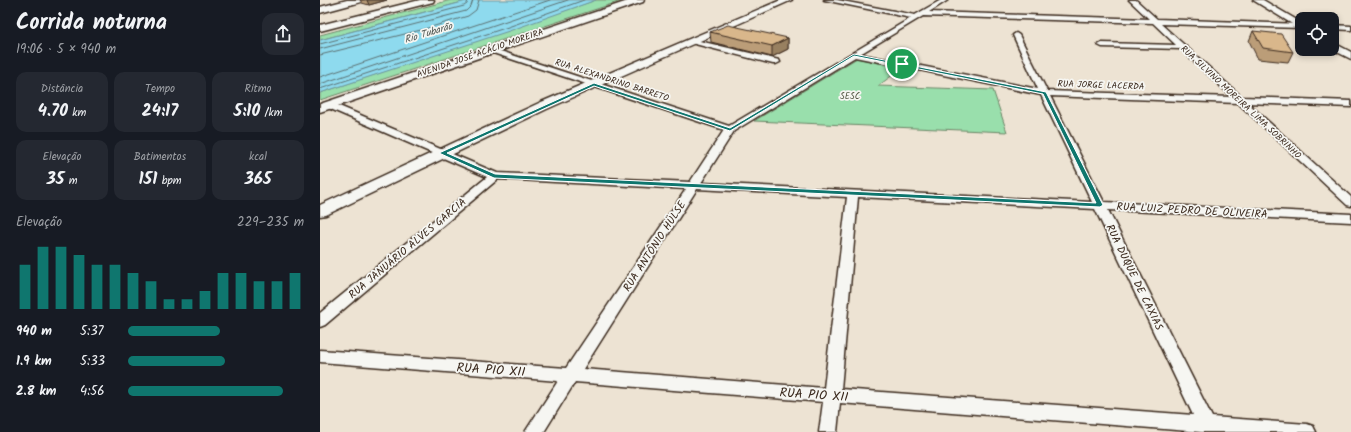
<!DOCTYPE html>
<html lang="pt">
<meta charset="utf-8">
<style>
:root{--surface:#171b24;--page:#242831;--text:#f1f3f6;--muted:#9ea1a6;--accent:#0f766e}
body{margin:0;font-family:Kalam,sans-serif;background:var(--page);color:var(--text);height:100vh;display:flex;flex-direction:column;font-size:15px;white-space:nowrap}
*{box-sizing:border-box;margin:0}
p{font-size:13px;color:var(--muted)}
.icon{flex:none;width:22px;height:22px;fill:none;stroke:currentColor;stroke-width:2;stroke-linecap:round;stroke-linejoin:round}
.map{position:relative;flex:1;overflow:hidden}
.details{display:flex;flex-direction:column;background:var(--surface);width:320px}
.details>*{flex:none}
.controls{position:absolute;left:975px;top:12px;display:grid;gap:8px}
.controls a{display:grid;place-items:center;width:44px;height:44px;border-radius:8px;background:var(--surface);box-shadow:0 2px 6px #0003;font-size:20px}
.pin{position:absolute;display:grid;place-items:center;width:34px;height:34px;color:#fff;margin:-17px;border:2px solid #fff;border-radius:50%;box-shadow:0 1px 4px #0007}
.round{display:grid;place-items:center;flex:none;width:42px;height:42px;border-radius:12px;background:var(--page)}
.headline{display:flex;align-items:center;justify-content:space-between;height:68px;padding:0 16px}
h1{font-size:22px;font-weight:600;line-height:30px}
.stats{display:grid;grid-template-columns:repeat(3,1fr);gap:6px;height:68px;padding:4px 16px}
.stats div{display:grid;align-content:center;border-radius:10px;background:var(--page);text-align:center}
.stats b{font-size:17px;font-weight:600}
.stats small{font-size:11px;font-weight:400}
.stats p{font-size:11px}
.chart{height:112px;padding:8px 16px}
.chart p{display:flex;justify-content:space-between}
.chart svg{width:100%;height:72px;margin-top:4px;stroke:var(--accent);stroke-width:6}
ul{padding:0 16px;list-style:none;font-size:13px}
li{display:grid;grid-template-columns:64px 48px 1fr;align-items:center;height:30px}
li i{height:10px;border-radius:5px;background:var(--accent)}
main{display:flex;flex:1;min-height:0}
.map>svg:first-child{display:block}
</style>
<main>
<section class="details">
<div class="headline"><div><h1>Corrida noturna</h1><p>19:06 · 5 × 940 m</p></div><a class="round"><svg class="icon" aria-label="share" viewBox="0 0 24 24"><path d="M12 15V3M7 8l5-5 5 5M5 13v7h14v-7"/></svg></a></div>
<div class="stats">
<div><p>Distância</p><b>4.70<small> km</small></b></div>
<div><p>Tempo</p><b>24:17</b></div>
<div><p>Ritmo</p><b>5:10<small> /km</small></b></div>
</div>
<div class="stats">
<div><p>Elevação</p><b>35<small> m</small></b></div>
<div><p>Batimentos</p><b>151<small> bpm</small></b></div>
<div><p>kcal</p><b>365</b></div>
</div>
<div class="chart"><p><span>Elevação</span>229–235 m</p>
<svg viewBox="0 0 160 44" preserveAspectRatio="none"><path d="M5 44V17M15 44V6M25 44V6M35 44V11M45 44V17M55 44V17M65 44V22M75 44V27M85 44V38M95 44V38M105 44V33M115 44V22M125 44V22M135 44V27M145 44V27M155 44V22"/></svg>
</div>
<ul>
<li><b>940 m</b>5:37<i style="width:52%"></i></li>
<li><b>1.9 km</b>5:33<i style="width:55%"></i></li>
<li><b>2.8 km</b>4:56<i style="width:88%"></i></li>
</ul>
</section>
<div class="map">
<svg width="1031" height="432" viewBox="0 0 1031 432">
<rect width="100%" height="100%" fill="#ede3d3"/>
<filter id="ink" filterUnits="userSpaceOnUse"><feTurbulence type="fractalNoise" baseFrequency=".025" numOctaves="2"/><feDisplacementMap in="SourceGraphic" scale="8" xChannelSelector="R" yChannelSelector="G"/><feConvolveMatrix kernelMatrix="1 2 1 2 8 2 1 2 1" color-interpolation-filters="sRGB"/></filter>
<g filter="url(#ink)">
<path fill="#99dfac" stroke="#6a8465" d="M131,0H150L0,40V35Z
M276,0H304L0,100V93Z
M537,58L582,68L558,86L673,90L687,132L434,121Z"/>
<path fill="#8edaee" stroke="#6d949b" d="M150,0H276L189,31L0,93V40Z"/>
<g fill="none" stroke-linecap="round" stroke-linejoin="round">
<path stroke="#5c7071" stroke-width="1" d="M0,44L144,6L147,4L148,0
M0,49L146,11L151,6L153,0
M0,55L101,30L148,16L156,10L159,0
M0,77L230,0
M0,84L248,0
M0,89L188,27L264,0"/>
<g stroke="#3b2a1e" stroke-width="3">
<path id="street" d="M504,0H517L595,15L621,0H628L609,12L829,19L809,0H816L837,19L982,24V28L841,24L922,97L1031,101V107L928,103L1031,197V206L1027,205L918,103L730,96L784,202L1031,214V222L788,210L892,417L987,424L993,426L996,432H881L520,403L517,432H499L503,402L255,382L224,432H205L238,381L0,362V350L246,368L366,189L178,179L5,325L0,327V313L167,177L6,107L5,105L6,103H12L177,173L370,182L404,130L164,50L165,48H171L409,126L591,18ZM603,16L833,23L856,45L782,43L778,45L782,47L861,49L912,97L727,91L699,35L696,33L693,35L718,89L540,54ZM535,57L721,95L772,202L381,183L414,131ZM377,189L527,197L504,388L263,369ZM538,197L775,209L873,415L521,389Z
M1012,25L1031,26V30L1012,29Z
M371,39L459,60L460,62L456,64H453L371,43Z"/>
</g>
<g stroke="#3b2a1e" stroke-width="3">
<path id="secondary" d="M100,0H114L113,2L0,31V25Z
M311,0H324L323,2L0,112V104Z
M461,0H472L227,109L6,215L0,216V205L219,103Z
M933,0H943L982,23V30Z
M1012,42L1031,52V59L1011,49Z"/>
</g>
<g stroke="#3b2a1e" stroke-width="3">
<path id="primary" d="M27,0H43L41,2L0,13V7Z"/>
</g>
<use href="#street" fill="#f6f6f2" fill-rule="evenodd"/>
<use href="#secondary" fill="#f6f6f2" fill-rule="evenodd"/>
<use href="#primary" fill="#f6f6f2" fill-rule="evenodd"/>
</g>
<path fill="#bb9d78" stroke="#3b2a1e" d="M40,0H67L49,5L42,3Z
M933,31L973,52L968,62L938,59L929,41Z
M390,32L468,38V49L452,57L391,42Z"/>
<path fill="#988061" stroke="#3b2a1e" d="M47,0H67L49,5Z
M468,38V49L452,57V46Z"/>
<path fill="#d9b78b" stroke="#3b2a1e" d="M408,25L468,38L452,46L390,32Z
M933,31L961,34L973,52L943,48Z"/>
</g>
<path fill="#0f766e" stroke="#fff" fill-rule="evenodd" d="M534,54L726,92L783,205L780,207L174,178L119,153L274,83L410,128ZM534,56L723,94L776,203L175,174L127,153L274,86L410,131Z"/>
<g text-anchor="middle" stroke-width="3.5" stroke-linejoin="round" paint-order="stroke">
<g font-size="9" fill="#3b2a1e" stroke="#f6f6f2">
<text transform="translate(160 53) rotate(-19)" y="3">AVENIDA JOSÉ ACÁCIO MOREIRA</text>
<text transform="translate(292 80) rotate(18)" y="3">RUA ALEXANDRINO BARRETO</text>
<text transform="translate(781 85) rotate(2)" y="3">RUA JORGE LACERDA</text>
<text transform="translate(921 102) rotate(43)" y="3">RUA SILVINO MOREIRA LIMA SOBRINHO</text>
</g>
<g font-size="9" fill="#525742" stroke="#f6f6f2">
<text x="530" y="99">SESC</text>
</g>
<g font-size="10" font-style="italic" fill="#505652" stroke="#f6f6f2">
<text transform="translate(108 32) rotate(-17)" y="4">Rio Tubarão</text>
</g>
<g font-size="11" fill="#3b2a1e" stroke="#f6f6f2">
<text transform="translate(872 210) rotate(3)" y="4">RUA LUIZ PEDRO DE OLIVEIRA</text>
<text transform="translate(334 246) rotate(-57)" y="4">RUA ANTÔNIO HÜLSE</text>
<text transform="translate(87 248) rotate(-40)" y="4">RUA JANUÁRIO ALVES GARCIA</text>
<text transform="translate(815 277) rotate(64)" y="4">RUA DUQUE DE CAXIAS</text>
</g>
<g font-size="13" fill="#3b2a1e" stroke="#f6f6f2">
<text transform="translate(171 369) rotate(4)" y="5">RUA PIO XII</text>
<text transform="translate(494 394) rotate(4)" y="5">RUA PIO XII</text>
</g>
</g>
</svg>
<div class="controls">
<a><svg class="icon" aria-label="locate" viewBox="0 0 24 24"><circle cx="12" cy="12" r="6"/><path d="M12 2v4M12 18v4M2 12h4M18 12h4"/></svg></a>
</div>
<div class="pin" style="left:582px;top:64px;background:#1e9e55"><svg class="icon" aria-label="arrive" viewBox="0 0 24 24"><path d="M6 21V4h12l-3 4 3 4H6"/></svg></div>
</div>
</main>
